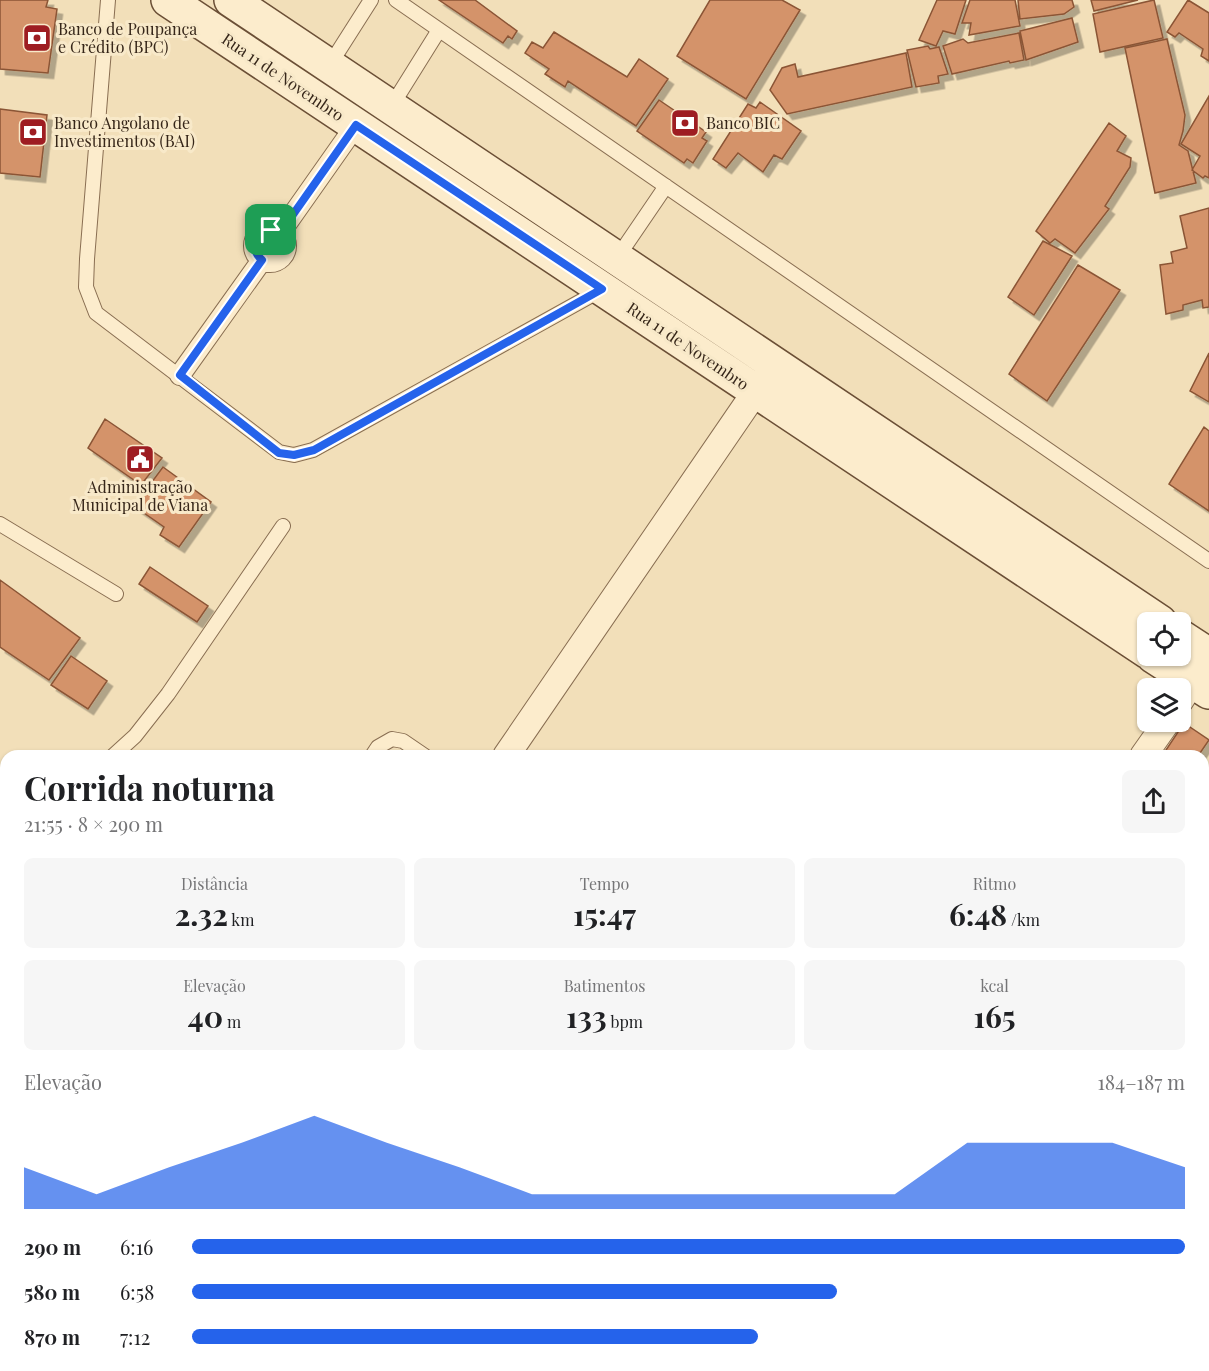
<!DOCTYPE html>
<html lang="pt">
<meta charset="utf-8">
<style>
:root{--surface:#fff;--page:#f6f6f6;--text:#202124;--muted:#757577;--accent:#2563eb}
body{margin:0;font-family:"Playfair Display",serif;background:var(--page);color:var(--text);height:100vh;display:flex;flex-direction:column;font-size:22px;white-space:nowrap}
*{box-sizing:border-box;margin:0}
p{font-size:20px;color:var(--muted)}
.icon{flex:none;width:33px;height:33px;fill:none;stroke:currentColor;stroke-width:2;stroke-linecap:round;stroke-linejoin:round}
.map{position:relative;flex:1;overflow:hidden}
.side{position:absolute;left:0px;top:750px;width:1209px;height:621px;display:flex;flex-direction:column;background:var(--surface);border-radius:18px 18px 0 0;box-shadow:0 2px 4px #0004}
.side>*{flex:none}
.controls{position:absolute;left:1137px;top:612px;display:grid;gap:12px}
.controls a{display:grid;place-items:center;width:54px;height:54px;border-radius:9px;background:var(--surface);box-shadow:0 2px 4px #0004;font-size:30px}
.pin{position:absolute;display:grid;place-items:center;width:51px;height:51px;color:#fff;margin:-26px;border-radius:12px;box-shadow:0 3px 9px #0006}
.round{display:grid;place-items:center;flex:none;width:63px;height:63px;border-radius:9px;background:var(--page)}
.headline{display:flex;align-items:center;justify-content:space-between;height:102px;padding:0 24px}
h1{font-size:33px;font-weight:700;line-height:45px}
.stats{display:grid;grid-template-columns:repeat(3,1fr);gap:9px;height:102px;padding:6px 24px}
.stats div{display:grid;align-content:center;border-radius:9px;background:var(--page);text-align:center}
.stats b{font-size:30px;font-weight:700}
.stats small{font-size:16px;font-weight:400}
.stats p{font-size:16px}
.chart{height:168px;padding:12px 24px}
.chart p{display:flex;justify-content:space-between}
.chart svg{width:100%;height:108px;margin-top:6px;fill:var(--accent);opacity:.7}
ul{padding:0 24px;list-style:none;font-size:20px}
li{display:grid;grid-template-columns:96px 72px 1fr;align-items:center;height:45px}
li i{height:15px;border-radius:8px;background:var(--accent)}
.map>svg:first-child{display:block}
</style>
<div class="map">
<svg width="1209" height="1371" viewBox="0 0 1209 1371">
<defs>
<filter id="shadow"><feDropShadow dx="5.5" dy="5.5" stdDeviation="0" flood-color="#0004"/></filter>
</defs>
<rect width="100%" height="100%" fill="#f2dfb9"/>
<path fill="#d4936b" stroke="#8b5536" stroke-width="1.5" filter="url(#shadow)" d="M0,0H48L46,7L57,9L48,73L0,69Z
M439,0H475L517,31L512,39L508,36L503,43Z
M710,0H782L800,10L746,99L677,56Z
M937,0H966L955,34L943,31L936,46L919,40Z
M970,0H1015L1020,26L969,35L971,23H962Z
M1018,0H1072L1074,7L1064,14L1020,19Z
M1091,0H1138L1094,11Z
M1154,0L1163,38L1100,52L1093,14Z
M1188,0L1209,13V61L1201,56L1203,49L1179,33L1175,37L1167,32Z
M1072,18L1078,42L1026,60L1020,31Z
M554,32L627,77L639,59L668,79L636,126L568,81L565,87L545,74L549,69L525,53L532,42L543,48Z
M1019,33L1024,60L1010,63L1009,61L952,74L943,46L963,39L968,43Z
M1167,39L1185,115L1183,131L1179,145L1188,151L1196,183L1155,193L1125,48Z
M928,46L930,49L939,47L948,74L938,76L939,83L916,87L907,50Z
M906,53L912,87L787,114L770,90L782,68L795,64L798,77Z
M1209,96V178L1205,176L1203,178L1192,170L1200,156L1181,144Z
M659,100L706,132L702,138L707,141L693,163L687,159L684,163L637,131Z
M760,102L801,131L782,159L774,155L763,172L738,153L726,168L713,159L748,104L756,108Z
M0,109L47,115L40,177L0,173Z
M1109,123L1126,136L1117,151L1131,158L1130,167L1105,206L1109,209L1075,253L1055,239L1050,243L1036,231Z
M1209,208V307L1203,308L1202,300L1183,305V310L1166,314L1160,265L1173,263L1171,252L1187,248L1180,216Z
M1043,241L1072,256L1034,315L1008,297Z
M1078,265L1120,290L1047,401L1009,374Z
M1209,353V402L1190,391Z
M105,419L162,458L141,485L88,448Z
M1204,427L1209,431V511L1169,484Z
M163,467L211,502L179,547L160,535L164,527L134,506Z
M150,567L208,606L197,622L139,584Z
M0,580L80,638L49,680L0,647Z
M71,656L107,681L88,709L51,685Z
M1184,723L1209,740L1198,756H1162Z
M1209,800V834L1203,830V809Z
M1209,845V907L1203,903V854Z
M5,858H6V957L0,953V865Z
M1203,985L1209,990V997L1203,1005L1209,1009V1023L1203,1019Z
M1209,1049V1083L1203,1079V1058Z
M6,1161V1180L0,1176V1170Z
M1203,1292L1209,1297V1301L1203,1309Z
M1209,1303V1371H1192L1184,1365H1203V1311Z
M6,1340V1365H29L25,1371H0V1364L4,1357L0,1354V1351Z
M174,1365H225L220,1371H172L176,1366Z
M486,1365H561L557,1371H482Z
M1016,1365H1059L1055,1371H1047L1044,1369L1043,1371H1025Z
M1062,1365H1094L1090,1371H1058Z
M1118,1365H1139L1150,1371H1114Z"/>
<g fill="none" stroke-linecap="round" stroke-linejoin="round">
<g stroke="#896e52" stroke-width="16">
<path id="service" d="M108,0L87,259L86,287L96,313L279,452L294,455L313,450L601,290
M396,0L1209,561
M329,66L371,0
M391,107L439,30
M617,258L666,186
M0,524L116,594
M113,756L135,736L168,694L283,526
M372,756L378,747L392,739L403,741L425,756
M0,828L6,822"/>
</g>
<g stroke="#896e52" stroke-width="22">
<path id="pedestrian" d="M254 246a16 16 0 1 1 32 0a16 16 0 1 1-32 0Z
M280,233L356,125
M180,375L262,260"/>
</g>
<g stroke="#896e52" stroke-width="28">
<path id="minor" d="M1180,701L1202,666
M506,756L756,391
M1143,756L1167,722
M0,1010L6,1015
M1203,1256L1209,1260
M90,1371L94,1365
M442,1371L447,1365
M717,1371L721,1365"/>
</g>
<g stroke="#6b4f36" stroke-width="36">
<path id="secondary" d="M168,0L1148,652
M231,0L1160,622
M1180,636L1209,655
M1153,656L1209,692"/>
</g>
<use href="#service" stroke="#fceccc" stroke-width="14"/>
<use href="#pedestrian" stroke="#fceccc" stroke-width="20"/>
<use href="#minor" stroke="#fceccc" stroke-width="26"/>
<use href="#secondary" stroke="#fceccc" stroke-width="33"/>
</g>
<g fill="none" stroke-linecap="round" stroke-linejoin="round">
<g stroke="#fff" stroke-width="12">
<path id="route" d="M356,125L602,289L314,450L294,455L279,453L180,375L262,260C245,245 260,221 280,233Z"/>
</g>
<use href="#route" stroke="#2563eb" stroke-width="8"/>
</g>
<defs>
<g id="bank-square" transform="scale(1.5)"><rect x="-9" y="-9" width="18" height="18" rx="4" fill="#9e1d22" stroke="#f8e9c9"/><path d="M-6-4H6V4H-6ZM0-2.3a2.3 2.3 0 1 0 0 4.6a2.3 2.3 0 1 0 0-4.6Z" fill="#fff"/></g>
<g id="civic-square" transform="scale(1.5)"><rect x="-9" y="-9" width="18" height="18" rx="4" fill="#9e1d22" stroke="#f8e9c9"/><path d="M-.6-6.5H3V-4.5H.6V-3L4-1V1h2V6H-6V1h2V-1L-.6-3ZM-1.2 2.5V6h2.4V2.5Z" fill="#fff"/></g>
</defs>
<g fill-rule="evenodd">
<use href="#bank-square" x="37" y="38"/>
<use href="#bank-square" x="685" y="123"/>
<use href="#bank-square" x="33" y="132"/>
<use href="#civic-square" x="140" y="459"/>
</g>
<g text-anchor="middle" stroke-width="6" stroke-linejoin="round" paint-order="stroke">
<g font-size="16" fill="#362619" stroke="#f8e9c9" text-anchor="start">
<text x="58" y="35">Banco de Poupança<tspan x="58" dy="18">e Crédito (BPC)</tspan></text>
<text x="54" y="129">Banco Angolano de<tspan x="54" dy="18">Investimentos (BAI)</tspan></text>
<text x="706" y="129">Banco BIC</text>
<text x="140" y="493" text-anchor="middle">Administração<tspan x="140" dy="18">Municipal de Viana</tspan></text>
</g>
<g font-size="16" fill="#362619" stroke="#f8e9c9">
<text transform="translate(283 77) rotate(34)" y="6">Rua 11 de Novembro</text>
<text transform="translate(688 346) rotate(34)" y="6">Rua 11 de Novembro</text>
</g>
</g>
</svg>
<div class="controls">
<a><svg class="icon" aria-label="locate" viewBox="0 0 24 24"><circle cx="12" cy="12" r="6"/><path d="M12 2v4M12 18v4M2 12h4M18 12h4"/></svg></a>
<a><svg class="icon" aria-label="layers" viewBox="0 0 24 24"><path d="M12 4l9 5-9 5-9-5zM3 14l9 5 9-5"/></svg></a>
</div>
<div class="pin" style="left:271px;top:230px;background:#1e9e55"><svg class="icon" aria-label="arrive" viewBox="0 0 24 24"><path d="M6 21V4h12l-3 4 3 4H6"/></svg></div>
<section class="side">
<div class="headline"><div><h1>Corrida noturna</h1><p>21:55 · 8 × 290 m</p></div><a class="round"><svg class="icon" aria-label="share" viewBox="0 0 24 24"><path d="M12 15V3M7 8l5-5 5 5M5 13v7h14v-7"/></svg></a></div>
<div class="stats">
<div><p>Distância</p><b>2.32<small> km</small></b></div>
<div><p>Tempo</p><b>15:47</b></div>
<div><p>Ritmo</p><b>6:48<small> /km</small></b></div>
</div>
<div class="stats">
<div><p>Elevação</p><b>40<small> m</small></b></div>
<div><p>Batimentos</p><b>133<small> bpm</small></b></div>
<div><p>kcal</p><b>165</b></div>
</div>
<div class="chart"><p><span>Elevação</span>184–187 m</p>
<svg viewBox="0 0 160 44" preserveAspectRatio="none"><path d="M0 44V27L10 38L20 27L30 17L40 6L50 17L60 27L70 38L80 38L90 38L100 38L110 38L120 38L130 17L140 17L150 17L160 27V44z"/></svg>
</div>
<ul>
<li><b>290 m</b>6:16<i style="width:100%"></i></li>
<li><b>580 m</b>6:58<i style="width:65%"></i></li>
<li><b>870 m</b>7:12<i style="width:57%"></i></li>
</ul>
</section>
</div>
